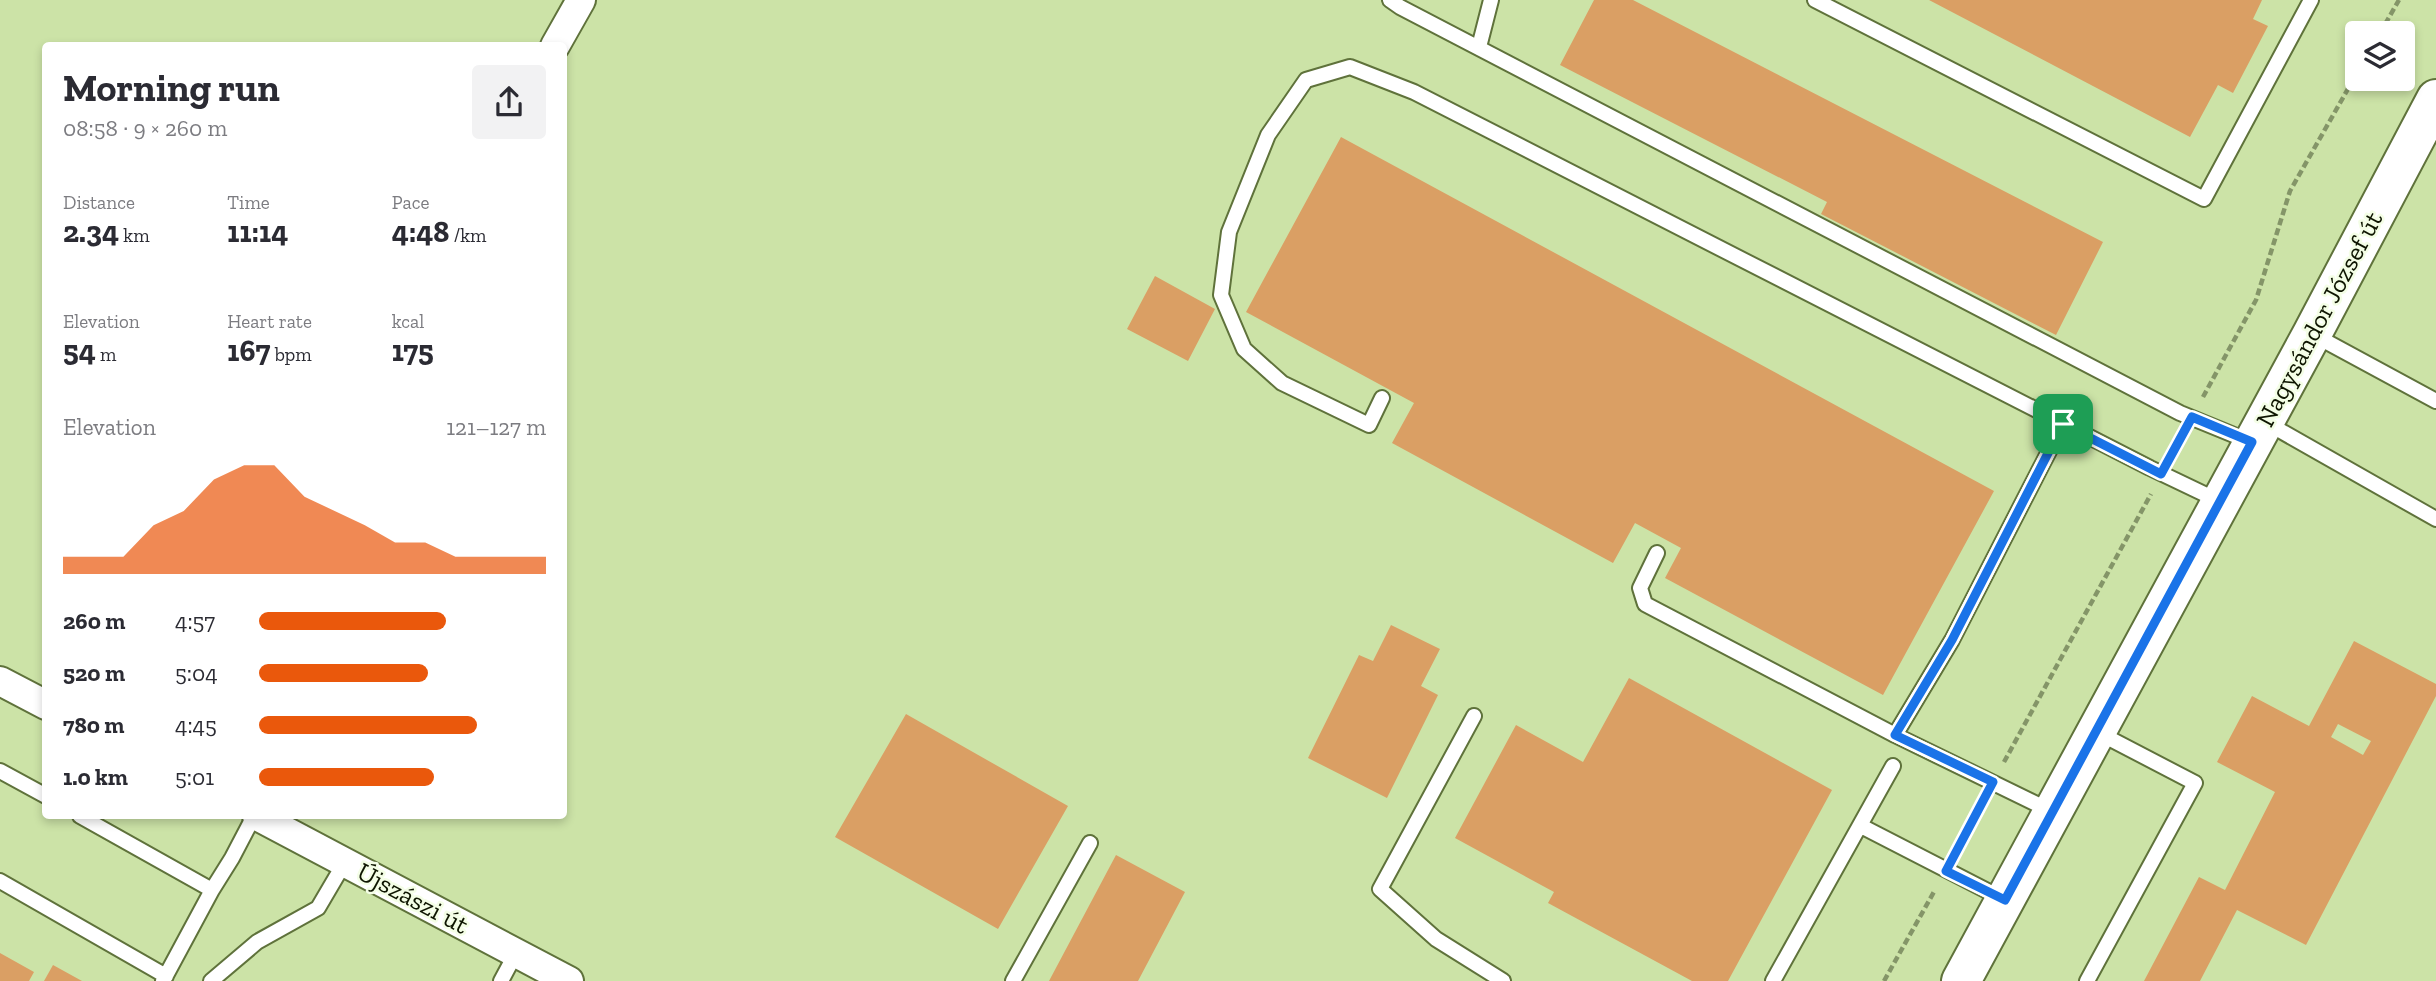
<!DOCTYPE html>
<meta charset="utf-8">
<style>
:root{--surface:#fff;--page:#f2f2f3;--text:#2b2b33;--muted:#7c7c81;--accent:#ea580c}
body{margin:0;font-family:"Zilla Slab",serif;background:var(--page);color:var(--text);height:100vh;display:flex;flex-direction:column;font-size:26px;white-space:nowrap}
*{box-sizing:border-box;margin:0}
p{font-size:23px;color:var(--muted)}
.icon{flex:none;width:38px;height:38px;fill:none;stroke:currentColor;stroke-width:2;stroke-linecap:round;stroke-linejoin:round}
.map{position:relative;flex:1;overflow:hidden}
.sheet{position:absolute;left:42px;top:42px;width:525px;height:777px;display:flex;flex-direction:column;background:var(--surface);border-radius:7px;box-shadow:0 4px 10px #0003}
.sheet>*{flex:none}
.tools{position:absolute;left:2345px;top:21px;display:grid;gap:14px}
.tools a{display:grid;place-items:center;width:70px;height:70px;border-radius:7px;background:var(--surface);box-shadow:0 4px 10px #0003;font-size:35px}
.pin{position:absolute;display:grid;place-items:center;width:60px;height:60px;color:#fff;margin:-30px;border-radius:14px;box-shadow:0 4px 10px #0006}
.round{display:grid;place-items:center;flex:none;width:74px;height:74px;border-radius:7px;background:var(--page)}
.headline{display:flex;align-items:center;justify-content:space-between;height:119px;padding:0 21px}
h1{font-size:38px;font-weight:700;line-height:52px}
.stats{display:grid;grid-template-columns:repeat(3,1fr);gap:10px;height:119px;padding:7px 21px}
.stats div{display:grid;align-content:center}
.stats b{font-size:30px;font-weight:700}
.stats small{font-size:19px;font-weight:400}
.stats p{font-size:19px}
.chart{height:196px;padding:14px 21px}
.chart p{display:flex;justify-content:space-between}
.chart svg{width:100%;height:126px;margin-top:7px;fill:var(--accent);opacity:.7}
ul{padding:0 21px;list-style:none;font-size:23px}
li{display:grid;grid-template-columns:112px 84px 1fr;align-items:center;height:52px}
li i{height:18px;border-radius:9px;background:var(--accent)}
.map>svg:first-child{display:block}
</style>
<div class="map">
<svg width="2436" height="981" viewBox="0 0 2436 981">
<rect width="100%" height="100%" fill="#cce3a7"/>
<path fill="#da9f64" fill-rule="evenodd" d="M1594,0H1633L2103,242L2056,335L1821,214L1827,202L1560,65Z
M1929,0H2262L2253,19L2268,26L2233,93L2218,85L2190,137Z
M1341,137L1994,491L1883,695L1665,578L1681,548L1635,523L1613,563L1392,443L1414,403L1246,312Z
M1155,276L1215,309L1188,361L1127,329Z
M1391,625L1440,649L1421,686L1438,695L1387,798L1308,758L1359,655L1373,661Z
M2354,641L2436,684V696L2306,945L2237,910L2200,981H2144L2199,877L2225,890L2275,792L2217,762L2252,696L2309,726ZM2338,724L2371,741L2363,755L2331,737Z
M1629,678L1832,790L1728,981H1692L1548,903L1554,892L1455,838L1516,725L1583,762Z
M906,714L1068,806L998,929L835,837Z
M1116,855L1185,892L1138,981H1049Z
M0,953L34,972L29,981H0Z
M53,965L82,981H44Z"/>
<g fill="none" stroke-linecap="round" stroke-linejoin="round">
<g stroke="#5f723b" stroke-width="18">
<path id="lane" d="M1390,0L1400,7L2180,413L2251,442
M1815,0L2204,199L2311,0
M1479,47L1491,0
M2314,335L2436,401
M1382,398L1369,425L1282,383L1244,349L1221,295L1229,232L1268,135L1306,80L1350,67L1414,92L2150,468L2219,501
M2265,422L2436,519
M1657,553L1640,588L1645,604L1895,735L1952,640L2063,424
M1474,716L1380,889L1436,939L1503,981
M1895,735L2051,811
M0,771L46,796
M80,816L212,890L163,981
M1861,826L2003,899
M0,881L166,976
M212,890L232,858L254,816
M211,981L257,942L318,908L345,862
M501,981L516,953
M1013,981L1090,843
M1773,981L1893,766
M2087,981L2195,783L2097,732"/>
</g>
<g stroke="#5f723b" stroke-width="32">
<path id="street" d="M555,46L581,0
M0,681L46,705
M257,816L569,981"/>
</g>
<g stroke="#5f723b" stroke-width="42">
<path id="secondary" d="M1961,981L2312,334L2436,99"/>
</g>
<path stroke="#849568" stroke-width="4.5" stroke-dasharray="7 3.5" stroke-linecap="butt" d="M2380,33L2399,0
M2203,397L2256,300L2290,191L2357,73
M2004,762L2151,494
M1958,849L1982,804
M1884,981L1935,890"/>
<use href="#lane" stroke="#fff" stroke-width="14"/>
<use href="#street" stroke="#fff" stroke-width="28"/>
<use href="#secondary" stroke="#fff" stroke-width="38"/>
</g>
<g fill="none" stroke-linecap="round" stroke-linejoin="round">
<g stroke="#fff" stroke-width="14">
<path id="route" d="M2192,417L2252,442L2005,900L1946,871L1993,782L1895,735L1952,640L2063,424L2161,474Z"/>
</g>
<use href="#route" stroke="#1a73e8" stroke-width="9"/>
</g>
<g text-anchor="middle" stroke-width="5" stroke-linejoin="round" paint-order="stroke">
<g font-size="26" fill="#0e1501" stroke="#f4fee6">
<text transform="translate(2319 319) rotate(-62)" y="9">Nagysándor József út</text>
<text transform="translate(413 898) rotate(28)" y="9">Újszászi út</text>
</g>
</g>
</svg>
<div class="tools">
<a><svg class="icon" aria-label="layers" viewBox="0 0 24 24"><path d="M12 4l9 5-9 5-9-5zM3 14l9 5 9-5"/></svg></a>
</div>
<div class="pin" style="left:2063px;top:424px;background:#1e9e55"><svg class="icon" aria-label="arrive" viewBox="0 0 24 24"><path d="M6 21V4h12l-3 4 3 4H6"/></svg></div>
<section class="sheet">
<div class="headline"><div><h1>Morning run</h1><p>08:58 · 9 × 260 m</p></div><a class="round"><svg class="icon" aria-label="share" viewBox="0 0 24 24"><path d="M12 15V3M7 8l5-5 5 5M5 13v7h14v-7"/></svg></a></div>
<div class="stats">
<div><p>Distance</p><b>2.34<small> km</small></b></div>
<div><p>Time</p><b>11:14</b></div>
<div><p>Pace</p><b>4:48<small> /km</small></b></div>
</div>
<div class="stats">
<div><p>Elevation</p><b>54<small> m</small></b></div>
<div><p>Heart rate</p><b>167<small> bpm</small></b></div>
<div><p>kcal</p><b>175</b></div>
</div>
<div class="chart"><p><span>Elevation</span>121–127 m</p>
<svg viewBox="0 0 160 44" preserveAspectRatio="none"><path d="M0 44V38L10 38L20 38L30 27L40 22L50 11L60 6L70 6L80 17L90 22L100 27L110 33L120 33L130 38L140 38L150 38L160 38V44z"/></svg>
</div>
<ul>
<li><b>260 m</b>4:57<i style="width:65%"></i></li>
<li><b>520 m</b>5:04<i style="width:59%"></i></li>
<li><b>780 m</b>4:45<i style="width:76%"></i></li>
<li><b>1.0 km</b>5:01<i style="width:61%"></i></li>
</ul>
</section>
</div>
